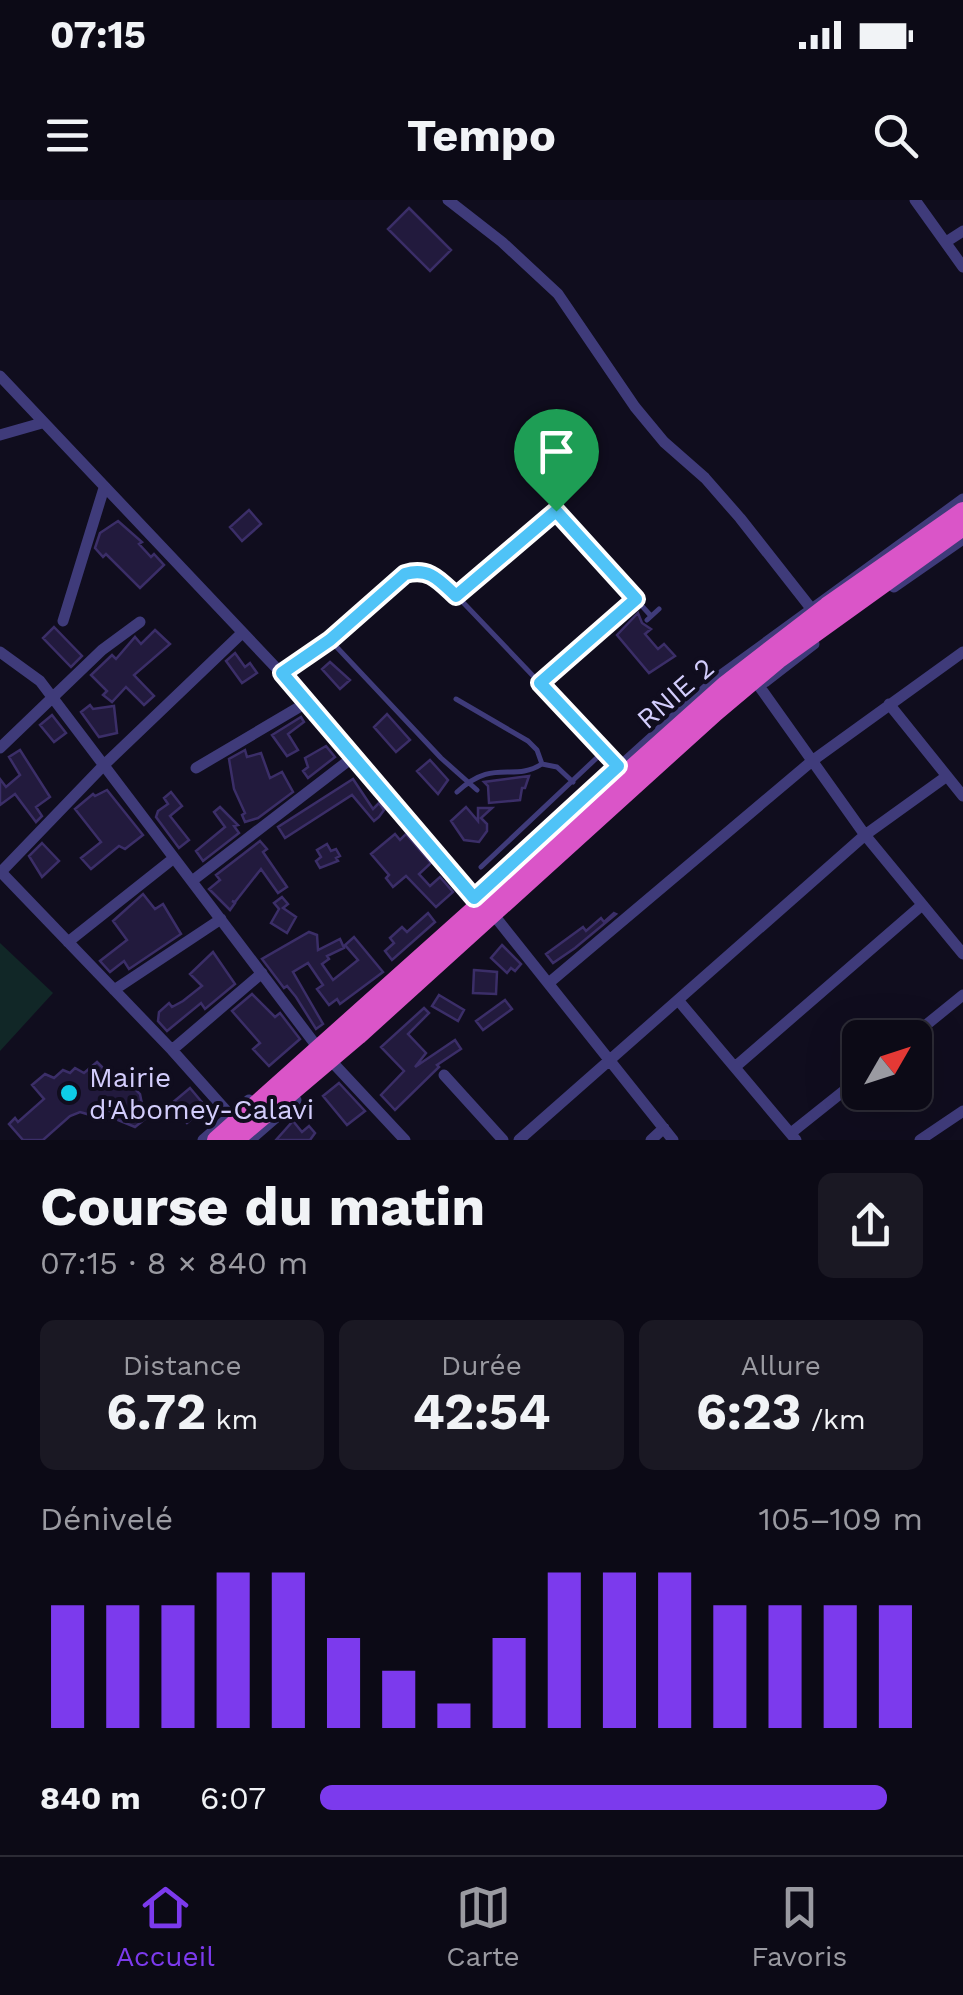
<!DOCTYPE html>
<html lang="fr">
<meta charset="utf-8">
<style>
:root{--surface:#0c0a16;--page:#1a1823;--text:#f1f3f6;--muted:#9a9aa1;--line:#2c2b35;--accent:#7c3aed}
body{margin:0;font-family:"Work Sans",sans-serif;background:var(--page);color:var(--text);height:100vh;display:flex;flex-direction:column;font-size:38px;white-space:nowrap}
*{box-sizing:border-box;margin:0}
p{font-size:32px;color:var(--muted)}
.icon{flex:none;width:55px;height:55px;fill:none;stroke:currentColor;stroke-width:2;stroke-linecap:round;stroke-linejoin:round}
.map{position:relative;height:940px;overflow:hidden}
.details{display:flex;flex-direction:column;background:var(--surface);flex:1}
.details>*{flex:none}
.needle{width:65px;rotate:51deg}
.fabs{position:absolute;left:842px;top:820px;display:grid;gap:20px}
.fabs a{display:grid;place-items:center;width:90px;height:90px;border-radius:15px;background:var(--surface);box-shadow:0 10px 40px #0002,0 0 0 2px var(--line);font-size:50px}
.pin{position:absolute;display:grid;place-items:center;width:85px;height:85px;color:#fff;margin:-102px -42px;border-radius:50% 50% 50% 0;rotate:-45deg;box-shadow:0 0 10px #0007}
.pin .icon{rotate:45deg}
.round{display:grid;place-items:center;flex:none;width:105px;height:105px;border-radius:15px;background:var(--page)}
.headline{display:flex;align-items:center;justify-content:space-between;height:170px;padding:0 40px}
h1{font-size:55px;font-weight:700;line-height:75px}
.metrics{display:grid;grid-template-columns:repeat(3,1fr);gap:15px;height:170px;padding:10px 40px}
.metrics div{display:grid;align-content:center;border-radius:15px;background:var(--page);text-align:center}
.metrics b{font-size:50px;font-weight:700}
.metrics small{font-size:28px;font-weight:400}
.metrics p{font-size:28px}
.chart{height:280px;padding:20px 40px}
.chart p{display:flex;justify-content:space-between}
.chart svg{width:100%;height:180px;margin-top:10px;stroke:var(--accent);stroke-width:6}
ul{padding:0 40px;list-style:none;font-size:32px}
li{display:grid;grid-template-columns:160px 120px 1fr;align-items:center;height:75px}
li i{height:25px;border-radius:12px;background:var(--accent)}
.status{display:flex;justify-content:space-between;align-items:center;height:70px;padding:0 50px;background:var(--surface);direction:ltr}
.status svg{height:28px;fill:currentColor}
header{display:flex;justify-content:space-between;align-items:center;height:130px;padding:0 40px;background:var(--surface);font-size:45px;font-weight:700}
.tabs{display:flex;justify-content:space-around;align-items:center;height:140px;border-top:2px solid var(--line);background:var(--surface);font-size:28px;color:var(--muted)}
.tabs a{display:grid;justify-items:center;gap:5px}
.tabs .current{color:var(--accent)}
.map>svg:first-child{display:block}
</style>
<div class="status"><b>07:15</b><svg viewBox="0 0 49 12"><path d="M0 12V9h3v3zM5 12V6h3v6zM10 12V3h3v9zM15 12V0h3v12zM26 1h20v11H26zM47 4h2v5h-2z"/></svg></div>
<header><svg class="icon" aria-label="menu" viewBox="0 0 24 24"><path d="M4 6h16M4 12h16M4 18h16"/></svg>Tempo<svg class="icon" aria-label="search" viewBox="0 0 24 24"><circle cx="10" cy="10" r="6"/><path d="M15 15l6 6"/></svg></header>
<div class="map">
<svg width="963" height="940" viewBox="0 0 963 940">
<rect width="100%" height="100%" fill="#100d1e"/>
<path fill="#112727" d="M0,743L53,793L0,851Z"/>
<path fill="#221a3d" stroke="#3b2e68" stroke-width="2.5" d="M409,8L451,50L430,71L388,29Z
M249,310L261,324L242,341L230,327Z
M118,321L142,342L139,344L151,357L154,354L164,365L140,388L106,354L103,357L95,348L100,333Z
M638,413L642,423L651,429L645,434L658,449L664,444L675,456L649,473L617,435Z
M54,427L82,456L71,467L43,438Z
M155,430L170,444L134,475L154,496L144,505L126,487L112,502L103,495L107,491L91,475L112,455L116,459L135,437L141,444Z
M235,453L245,467L250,463L257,473L242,483L226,461Z
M330,462L350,480L340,489L322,469Z
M90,505L93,509L114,506L117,533L99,537L81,512Z
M387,514L410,540L396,552L374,527Z
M52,515L66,533L54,542L40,525Z
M301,517L304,522L288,534L298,550L287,556L272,535Z
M326,546L335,557L308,578L303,571L308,567L305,558Z
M20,550L50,597L36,607L42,616L36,622L15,594L0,605V579L6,587L20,575L9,557Z
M245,550L247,557L261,553L270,578L282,572L293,592L258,618L245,622L242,615L245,613L234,589L229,559Z
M430,560L448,580L438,594L417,571Z
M529,576L525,588H522L520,600L489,603L488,586L484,582Z
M353,579L373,609L379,603L384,610L379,617L374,621L352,595L285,638L278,627Z
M107,590L143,635L125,649L119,646L91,669L81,658L101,642L75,609L93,594L95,596Z
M171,592L182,606L170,616L189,640L179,648L156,617L158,611L168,604L164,598Z
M220,607L238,625L234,626L239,633L203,661L196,651L225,627L214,612Z
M466,607L478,621V608H492L481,618L487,624V631L479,642L464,640L451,621Z
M395,634L400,640L406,634L431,663L419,674L430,686L440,677L453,692L436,707L406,676L393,687L386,678L389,675L371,654Z
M260,641L267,649L263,652L287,687L278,693L261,669L235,702L232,701L235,703L230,710L209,689L220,680L216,675Z
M42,643L59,661L42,677L29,656Z
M327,644L331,651L336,649L340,656L336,658L338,661L320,668L316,661L321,657L317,650Z
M143,694L155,709L163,704L181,734L129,769L124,761L110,772L100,761L127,740L113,721Z
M282,697L288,704L283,708L296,717L287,733L271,723L279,709L274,703Z
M428,713L435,722L392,760L385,751L394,743L390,738L402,727L407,732Z
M614,713L616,714L575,748L553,763L546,754L583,727L586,731L601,718L604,722Z
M309,732L317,735L318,750L340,739L344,748L327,756L329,759L322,764L333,780L358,760L345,745L354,737L383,772L340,804L337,799L329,805L317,789L323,785L308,763L293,772L323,824L316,829L296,797L287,786L284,788L262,759Z
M502,745L521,764L515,771L511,768L507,773L491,758Z
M213,752L235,784L205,809L201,803L167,831L158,821L159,812L169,803L172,807L183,801L202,786L190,774Z
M474,770L497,772L496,794L473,793Z
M252,794L275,817L280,813L300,839L269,866L253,849L260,843L232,811Z
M439,795L464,810L458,821L432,806Z
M505,800L512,809L483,830L476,821Z
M424,808L429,813L408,834L426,853L415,867L455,840L461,849L437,865L439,867L395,910L381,895L404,871L381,847Z
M97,862L115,880L134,888L140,894L145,919L135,927L113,918L104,899L87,914L80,912L70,916L43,940H23L9,924L15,918L18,922L44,899L32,885L45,874L54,878L63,870L70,873L75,868L84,873Z
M339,883L365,911L347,925L323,896Z
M190,888L206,907L187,923L171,904Z
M293,921L302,932L309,926L315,933L310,940H276Z"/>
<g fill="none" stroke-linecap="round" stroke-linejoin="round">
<path stroke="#3f3b7a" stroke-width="5" d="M457,395L556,311L651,416
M647,420L659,409
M330,440L441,558L477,590
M284,472L330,440L405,374C429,367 439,380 456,395L618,565
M540,483L636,399
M456,499L528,541L537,550L542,564L557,567L573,582
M457,592C495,557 512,583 542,564
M481,667L604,551"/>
<path stroke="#3f3b7a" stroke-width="11" d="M448,0L502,42L558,94L635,207L664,242L705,278L740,318L810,407
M915,0L963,67
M946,42L963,31
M0,176L281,473L474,698
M0,235L42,223
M894,387L963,339
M63,421L104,288
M0,452L40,481L315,844
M765,482L814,444
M759,486L865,635L963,754
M889,504L963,596
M0,548L102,450L140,422
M196,568L306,503
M1,672L172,850L230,915
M0,673L104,565L242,433
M192,681L352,558
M479,694L720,476L963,299
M497,719L673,940
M68,742L174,658
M550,782L812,561L963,452
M114,790L221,719
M678,800L796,940
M910,838L963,795
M172,850L262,773
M335,865L405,940
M735,867L922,705
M444,875L503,940
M791,933L860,878
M203,940L249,900
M250,940L296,900
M519,940L865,635L947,576
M651,940L664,928
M920,940L963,911"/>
<path stroke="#da55c8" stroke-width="18" d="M216,940L726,484L827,406L963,311
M235,940L358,836L716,512L778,460L963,327"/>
</g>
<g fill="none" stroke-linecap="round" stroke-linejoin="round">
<g stroke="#fff" stroke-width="20">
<path id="route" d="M556,311L636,399L540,483L618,566L474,698L282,473L330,440L405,374C429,367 439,380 456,396Z"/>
</g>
<use href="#route" stroke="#4fc3f7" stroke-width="12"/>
</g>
<circle fill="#0ecce7" stroke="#100d1e" stroke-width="4" cx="69" cy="893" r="10"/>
<g text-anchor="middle" stroke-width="8" stroke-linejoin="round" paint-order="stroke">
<g font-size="28" fill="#d3cdfc" stroke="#100d1e">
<text transform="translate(675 493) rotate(-41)" y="10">RNIE 2</text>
</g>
<g font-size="28" fill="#d3cdfc" stroke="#100d1e" text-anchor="start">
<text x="89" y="887">Mairie<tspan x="89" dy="32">d'Abomey-Calavi</tspan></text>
</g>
</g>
</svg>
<div class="fabs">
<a><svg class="needle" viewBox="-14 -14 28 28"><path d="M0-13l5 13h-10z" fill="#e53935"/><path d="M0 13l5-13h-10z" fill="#9a9aa1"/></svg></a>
</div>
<div class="pin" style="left:556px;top:311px;background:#1e9e55"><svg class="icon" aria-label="arrive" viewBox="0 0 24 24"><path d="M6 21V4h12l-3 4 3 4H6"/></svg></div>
</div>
<section class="details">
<div class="headline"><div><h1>Course du matin</h1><p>07:15 · 8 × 840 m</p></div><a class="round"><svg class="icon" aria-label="share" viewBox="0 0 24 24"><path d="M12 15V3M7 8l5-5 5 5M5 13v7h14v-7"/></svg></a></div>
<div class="metrics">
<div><p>Distance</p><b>6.72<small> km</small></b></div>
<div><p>Durée</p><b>42:54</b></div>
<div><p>Allure</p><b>6:23<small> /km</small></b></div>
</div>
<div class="chart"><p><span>Dénivelé</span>105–109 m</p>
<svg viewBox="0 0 160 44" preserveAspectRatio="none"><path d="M5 44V14M15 44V14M25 44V14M35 44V6M45 44V6M55 44V22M65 44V30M75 44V38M85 44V22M95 44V6M105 44V6M115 44V6M125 44V14M135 44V14M145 44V14M155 44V14"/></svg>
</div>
<ul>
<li><b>840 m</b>6:07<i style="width:94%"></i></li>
</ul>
</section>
<nav class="tabs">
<a class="current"><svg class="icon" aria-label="home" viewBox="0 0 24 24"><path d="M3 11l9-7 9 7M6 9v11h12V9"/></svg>Accueil</a>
<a><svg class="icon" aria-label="map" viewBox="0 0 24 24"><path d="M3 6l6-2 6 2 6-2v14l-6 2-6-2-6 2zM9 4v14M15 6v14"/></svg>Carte</a>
<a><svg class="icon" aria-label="saved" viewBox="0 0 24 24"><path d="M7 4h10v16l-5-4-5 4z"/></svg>Favoris</a>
</nav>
